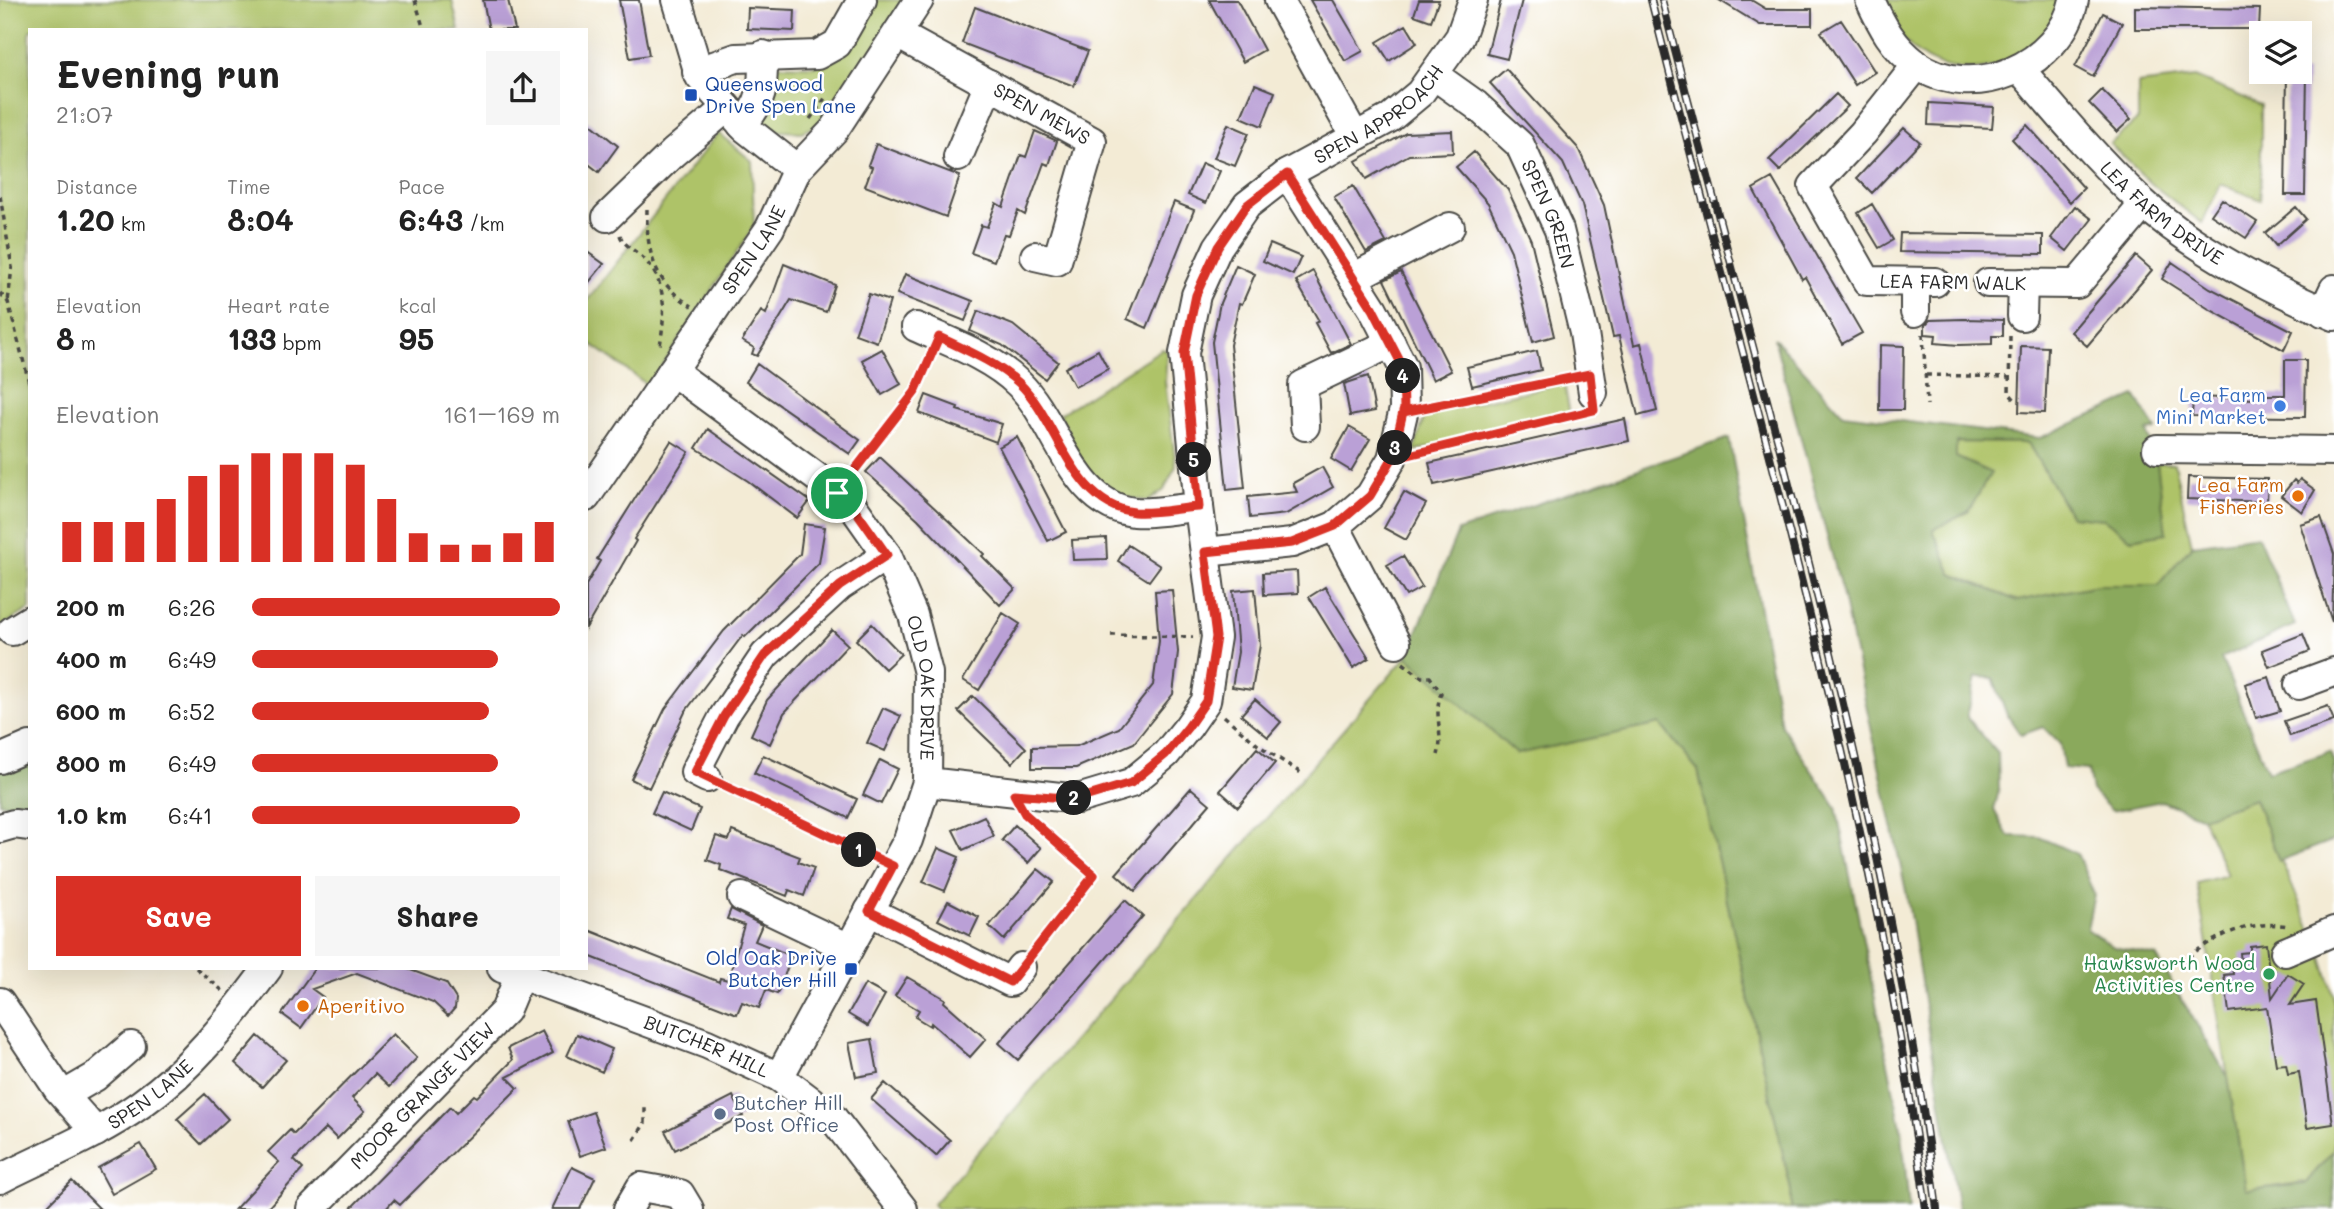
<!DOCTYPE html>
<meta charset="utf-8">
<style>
:root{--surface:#fff;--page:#f6f6f6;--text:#222;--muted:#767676;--accent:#d93025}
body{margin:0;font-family:Mali,sans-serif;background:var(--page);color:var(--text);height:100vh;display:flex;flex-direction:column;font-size:26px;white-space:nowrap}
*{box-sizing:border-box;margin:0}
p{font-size:23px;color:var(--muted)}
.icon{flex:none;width:38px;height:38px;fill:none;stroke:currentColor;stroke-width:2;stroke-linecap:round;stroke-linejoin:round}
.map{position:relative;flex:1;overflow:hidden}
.side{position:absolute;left:28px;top:28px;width:560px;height:942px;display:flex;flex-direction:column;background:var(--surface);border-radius:0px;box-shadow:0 7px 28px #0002}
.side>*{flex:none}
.buttons{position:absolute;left:2249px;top:21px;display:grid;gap:14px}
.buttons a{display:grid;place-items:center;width:63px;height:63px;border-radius:0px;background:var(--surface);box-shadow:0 7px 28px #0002;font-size:35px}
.pin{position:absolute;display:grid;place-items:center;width:60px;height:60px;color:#fff;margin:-30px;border:4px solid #fff;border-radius:50%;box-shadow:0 2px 7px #0007}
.km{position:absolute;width:35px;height:35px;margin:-18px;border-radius:50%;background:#222;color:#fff;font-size:19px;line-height:35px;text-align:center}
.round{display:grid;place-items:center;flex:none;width:74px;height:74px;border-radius:0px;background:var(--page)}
.summary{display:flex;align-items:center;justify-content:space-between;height:119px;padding:0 28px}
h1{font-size:38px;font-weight:700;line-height:52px}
.metrics{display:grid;grid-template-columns:repeat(3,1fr);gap:10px;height:119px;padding:7px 28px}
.metrics div{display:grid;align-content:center}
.metrics b{font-size:30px;font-weight:700}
.metrics small{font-size:19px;font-weight:400}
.metrics p{font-size:19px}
.chart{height:196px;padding:14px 28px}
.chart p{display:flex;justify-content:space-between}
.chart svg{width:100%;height:126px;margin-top:7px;stroke:var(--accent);stroke-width:6}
.primary-button{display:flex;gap:14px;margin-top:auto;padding:14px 28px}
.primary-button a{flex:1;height:80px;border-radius:0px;background:var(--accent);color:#fff;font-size:28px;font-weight:700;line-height:80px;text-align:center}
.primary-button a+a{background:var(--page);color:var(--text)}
ul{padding:0 28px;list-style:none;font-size:23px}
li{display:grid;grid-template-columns:112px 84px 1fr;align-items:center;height:52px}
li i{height:18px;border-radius:9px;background:var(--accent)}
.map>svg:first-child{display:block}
</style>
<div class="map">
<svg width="2334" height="1209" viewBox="0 0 2334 1209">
<rect width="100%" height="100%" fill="#fff"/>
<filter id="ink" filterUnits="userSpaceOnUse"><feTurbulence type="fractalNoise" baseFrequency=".0143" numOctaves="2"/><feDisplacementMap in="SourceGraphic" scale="14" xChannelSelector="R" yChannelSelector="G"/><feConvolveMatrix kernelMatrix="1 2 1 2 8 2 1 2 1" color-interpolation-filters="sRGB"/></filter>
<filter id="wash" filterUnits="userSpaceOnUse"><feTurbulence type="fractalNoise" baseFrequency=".00686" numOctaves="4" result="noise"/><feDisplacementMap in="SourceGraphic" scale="28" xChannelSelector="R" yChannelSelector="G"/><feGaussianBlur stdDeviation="1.57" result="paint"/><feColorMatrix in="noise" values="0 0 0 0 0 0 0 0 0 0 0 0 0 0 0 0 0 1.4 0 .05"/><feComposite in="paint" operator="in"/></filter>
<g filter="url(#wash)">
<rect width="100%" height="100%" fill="#f3ebd5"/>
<path fill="#aec368" stroke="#6c774a" stroke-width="2" d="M0,0H452L459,30H30V609L0,627Z
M872,0H906L852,82L819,125L801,132L779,131L763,122L774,95L772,65L814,66Z
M1882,0H2061C2051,62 1966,90 1918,53C1899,39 1891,21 1882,0Z
M2195,77L2261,105V200L2221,184L2202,223L2153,185L2110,144L2138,119V84Z
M718,133L752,161L754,226L649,386L586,340V302Z
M1162,349L1167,351L1165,382L1176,466L1164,490L1148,501L1112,495L1083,465L1060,414Z
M1564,383L1570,414L1414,451L1425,414Z
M1956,442L2028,443L2071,516L2104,519L2131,539L2166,533L2157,463H2174L2192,545L2158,585H2098L2018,601L1952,574L1932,529L1968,512L1990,473L1955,457Z
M1407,656L1517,754L1660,724L1698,770L1791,1190V1209H937L933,1204Z
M2255,799L2320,951L2334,997V1144L2333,1151L2305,1184L2303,1182L2246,1191L2197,883L2227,875L2202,817Z"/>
<path fill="#8aa95c" stroke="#5a6a44" stroke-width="2" d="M1774,338L1843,414L2040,438L2135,396L2156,429L2147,431L2157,463L2166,533L2131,539L2104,519L2071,516L2028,443L1956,442V457L1991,473L1968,512L1933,530L1952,574L2017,601L2098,585H2158L2192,545L2258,536L2295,625L2221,658L2268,772L2330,752L2334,763V840L2279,861L2255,799L2202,817L2162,801L2112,811L2092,791L2088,770L2064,768L2060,744L2043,727L2021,735L2007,715L1993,678L1976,677L1967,717L1998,754L1999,790L1994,810L2008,836L2039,837L2077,854L2094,894L2087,929L2114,947L2156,956L2228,1077L2246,1190L2305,1184L2333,1151L2334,1209H1958L1907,896L1842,592Z
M1729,438L1781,725L1836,807L1902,1132L1909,1209H1791V1190L1698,770L1660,724L1517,754L1407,656L1458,531Z
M30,759V809L0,803V771Z"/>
<g id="blocks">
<path fill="#baa0d6" d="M483,0H508L515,30H489Z
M619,0H639L649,55L630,58Z
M1209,0H1237L1264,50L1243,62Z
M1310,0H1333L1363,51L1345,61Z
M1419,0H1439L1431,21L1414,15Z
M1501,0H1522L1507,59L1487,54Z
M1719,0H1751L1766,9H1812V25H1760Z
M975,7L1088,51L1074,86L962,43Z
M2135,7L2260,9L2259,29H2135Z
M748,8L795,10L794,31L747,29Z
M2103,13L2122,23L2093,77L2075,67Z
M1841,20L1875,72L1855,85L1821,32Z
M1406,25L1417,43L1389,61L1377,42Z
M1506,69L1578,148L1604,205L1634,345L1641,343L1657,411L1638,416L1619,336L1613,337L1582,205L1563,163L1490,83Z
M2287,72H2307L2305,195H2285Z
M1255,84L1275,92L1262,126L1241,117Z
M2102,90L2131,119L2117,132L2089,103Z
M1836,94L1848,106L1780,171L1769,160Z
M1929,103L1994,107L1992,128L1928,125Z
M586,120L618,146L599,172L586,162Z
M1228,124L1249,133L1235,166L1214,158Z
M2027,125L2084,188L2070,202L2012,139Z
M1904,128L1920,142L1872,193L1857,178Z
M1035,131L1057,141L1049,165L1044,163L1025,215L1018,211L1009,235L1004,234L994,261L971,253L981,225L987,227L996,203L1003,207L1021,155L1026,157Z
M1452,131L1453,153L1409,155L1366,179L1356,161L1406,133Z
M876,144L960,176L946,217L865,186L872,167L868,165Z
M1474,152L1508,190L1531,240L1554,336L1533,342L1511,251L1488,203L1456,167Z
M1202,163L1220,171L1206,203L1188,195Z
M1772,178L1862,333L1842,344L1805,277L1802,279L1753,189Z
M1353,186L1386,242L1366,252L1334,197Z
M2222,199L2257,222L2246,238L2211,215Z
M1174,202L1194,210L1147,328L1127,319Z
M1872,204L1893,240L1879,248L1858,213Z
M2075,206L2092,219L2067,251L2051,238Z
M2296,207L2306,219L2276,246L2265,233Z
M1900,233L2043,235V254L1899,252Z
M1270,244L1301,257L1293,275L1263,261Z
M586,251L604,264L586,286Z
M2136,256L2152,270L2087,346L2071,332Z
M2172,262L2210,288L2293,331L2284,350L2209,309L2162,279Z
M784,264L835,285L826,312L791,300L757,356L752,354L754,348L742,341L761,311L766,314Z
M1236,265L1255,274L1242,304L1239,303L1230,345L1245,488L1227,490L1212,342L1220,303Z
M1313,271L1351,344L1331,353L1315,323L1319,321L1296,281Z
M1401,272L1451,371L1433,380L1384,280Z
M905,274L973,301L965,321L897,294Z
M869,294L890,301L877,342L855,334Z
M978,311L1013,325L1058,362L1045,379L1002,345L970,331Z
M1964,319L2003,320V336H1992V344L1959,345L1935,343L1936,335L1925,334V325L1930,320Z
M1880,345L1904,346L1903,410H1879Z
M2021,346L2048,347L2045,413L2019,412Z
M882,349L901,384L882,395L862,360Z
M1098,350L1108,369L1075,387L1065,368Z
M1537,351L1541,370L1472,386L1467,367Z
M2285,360H2306L2305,417L2192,416L2193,397L2255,399V395H2285Z
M757,364L860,440L850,454L746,382Z
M1368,376L1375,411L1350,416L1344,384Z
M926,395L958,407L957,410L1002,424L996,442L919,413Z
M1625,419L1629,441L1434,485L1429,463Z
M1349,427L1370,439L1351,471L1331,459Z
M708,429L810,501L797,518L748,481L696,448Z
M1017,437L1066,532L1048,541L999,447Z
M671,441L689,452L634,539L636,541L586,628V585L600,561L597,559Z
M880,457L984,554L982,556L1015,589L1000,605L918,519L866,472Z
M1322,467L1333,487L1286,514L1250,518L1248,497L1297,492L1293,483Z
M2188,477L2268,479L2267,502L2187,499Z
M2300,479L2315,490L2302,512L2281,496L2294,480L2297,483Z
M1404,492L1426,504L1406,540L1384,528Z
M2321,517L2334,554L2332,622L2300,524Z
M804,524L825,527L819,563L745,637L743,635L685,712L649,788L631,779L665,709L692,673L724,631L800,554Z
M1106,538L1107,559L1073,560L1072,540Z
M1128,545L1160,566L1149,581L1118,561Z
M1403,556L1422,587L1406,596L1387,565Z
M1297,571L1298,593L1264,595L1263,573Z
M1325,587L1369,658L1353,668L1309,597Z
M1255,589L1260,645L1252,690L1232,687L1238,652L1233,591Z
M1172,590L1178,652L1173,694L1149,724L1134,743L1076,768H1032V747L1077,746L1119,728L1153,685L1159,641L1155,591Z
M1003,613L1020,624L979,690L963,680Z
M872,624L901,654L885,669L856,640Z
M832,630L848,645L784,713L770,744L751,735L767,700Z
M2303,634L2310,651L2269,667L2262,650Z
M2269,677L2280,711L2256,718L2245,684Z
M973,696L1026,748L1012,763L958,711Z
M1255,699L1281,722L1268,737L1241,715Z
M2328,706L2334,721L2290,736L2284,721Z
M883,708L901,716L885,751L867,743Z
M1257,748L1275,763L1238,807L1220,791Z
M763,755L857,799L848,818L754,773Z
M880,760L898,769L881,804L863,795Z
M1191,788L1210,804L1135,891L1116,874Z
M662,792L700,809L691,831L652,813Z
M984,816L994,836L963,850L953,830Z
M1015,825L1041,848L1028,863L1002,840Z
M732,831L800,857L798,862L814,868L804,896L789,890L787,896L720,870L721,865L707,860L716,836L729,840Z
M938,848L959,857L945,891L923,882Z
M1038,869L1054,882L1004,940L989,926Z
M1125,900L1143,916L1018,1060L999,1043Z
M948,901L979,917L970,936L938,920Z
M731,909L762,925L755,941L792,956L777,994L766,990L759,1008L742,1002L737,1014L586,955V929L719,982L720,978L728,980L744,925L727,919Z
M2266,944L2272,998L2288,974L2304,984L2290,1005L2316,1001L2333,1124L2307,1128L2299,1072L2288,1074L2286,1064L2276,1065L2267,1007L2229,1012L2224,975L2233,974L2232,964L2241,963L2240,953L2250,952V946Z
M315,968H405L446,983L456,999L455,1008L448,1016L433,1002L357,973L312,989L323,997L301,1028L282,1014Z
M907,977L945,999L944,1002L986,1039L970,1057L931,1023L930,1026L915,1017L919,1010L895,996Z
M865,984L885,995L868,1026L848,1014Z
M542,1031L553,1053L507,1077L518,1088L400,1205L394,1200L386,1209H350L450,1107L456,1113L474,1095L477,1097L513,1060L508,1048Z
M393,1034L417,1058L389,1087L375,1074L352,1098L365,1111L337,1139L326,1128L294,1160L303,1169L267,1209H235L279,1162L268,1152L290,1130L294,1134Z
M577,1034L612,1049L602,1072L567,1056Z
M258,1036L286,1060L262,1087L235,1063Z
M872,1039L878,1073L856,1077L849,1043Z
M885,1083L950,1140L936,1156L871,1099Z
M205,1094L228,1119L201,1144L177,1119Z
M733,1096L743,1116L675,1150L665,1131Z
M593,1112L606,1147L580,1156L568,1121Z
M141,1144L156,1169L112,1194L98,1168Z
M572,1167L595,1178L580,1209H552Z
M72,1181L100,1209H44Z"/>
</g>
</g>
<g filter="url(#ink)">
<use href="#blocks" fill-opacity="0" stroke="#494844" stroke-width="2"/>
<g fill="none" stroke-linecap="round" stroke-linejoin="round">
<g stroke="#494844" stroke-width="32">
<g id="minor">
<path d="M677,0L700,77L745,128L797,169"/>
<path d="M1279,0L1354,135"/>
<path d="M1870,0C1882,26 1893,47 1916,64C1972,104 2061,66 2074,0"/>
<path id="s1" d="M899,35L1092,141L1057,261L1035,256"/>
<path d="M1917,65L1863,133L1813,186L1867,281L1935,282"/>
<path id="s2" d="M2020,69C2059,115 2098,161 2142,202C2195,250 2269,288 2334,316"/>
<path d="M697,72L736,58L817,55L837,44L862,0"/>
<path id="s3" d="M1434,75L1476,105L1520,145L1559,230L1584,333L1593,393"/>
<path d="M742,125C764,101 763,86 763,55"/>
<path d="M958,157L989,84"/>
<path d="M607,217L673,153L725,109"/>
<path d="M1353,278L1450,227"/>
<path d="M1988,283L2077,284L2144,204"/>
<path d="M1915,312V282"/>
<path d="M2323,312L2334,289"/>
<path d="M2022,316L2023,283"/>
<path d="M916,327C950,342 992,357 1019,384C1058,422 1072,505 1134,512C1154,514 1178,508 1199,507"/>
<path id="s4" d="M672,371L849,501L887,555L913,615L928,673L927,782L908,840L779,1077"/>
<path d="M1305,426L1303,385L1391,343"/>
<path d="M2157,449L2334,451"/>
<path id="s5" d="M586,497L770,228L797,169L834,130L919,0"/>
<path d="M1335,526L1396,643"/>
<path d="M1205,552L1292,543L1335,526L1370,496L1392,459L1404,409L1403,367L1373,309L1287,174"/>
<path d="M12,631L30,620"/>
<path d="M2299,685L2334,672"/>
<path d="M0,759L30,746"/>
<path d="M707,778L695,772L724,716L765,655L840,586L887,555"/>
<path id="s6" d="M927,782L1078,799L1131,783L1166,754L1188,727L1206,701L1216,637L1199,507L1184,353L1196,295L1218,247L1247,205L1287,174L1390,118L1420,93L1460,37L1473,0"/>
<path d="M0,828L14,824L30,826"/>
<path d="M742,897L849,948"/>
<path d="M869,911L1010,982L1021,967"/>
<path d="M2285,952L2334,931"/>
<path id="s7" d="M502,968L707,1044L779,1077L832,1117L903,1209"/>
<path d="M0,1002L58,1089L96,1132"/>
<path d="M64,1095L95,1077L131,1046"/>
<path id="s8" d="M0,1179C47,1155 98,1135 141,1104C192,1068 231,1018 268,968"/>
<path id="s9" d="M311,1209L505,1011L520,975"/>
<path d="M628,1209L641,1187L680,1194L689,1209"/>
</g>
</g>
<path stroke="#494844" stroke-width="3.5" stroke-dasharray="5 5" stroke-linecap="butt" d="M415,0L424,30
M810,119L826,97
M0,196L12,267L8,302
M647,209C646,251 654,284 692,306
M620,235C623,245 635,250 643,258C668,283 665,313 660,346
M0,293L8,302L30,386
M1923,334L1927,405
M2010,336L2009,393L2016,401
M1926,375L2008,377
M1426,407L1569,378
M1415,454L1581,413
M851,474L915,392L930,357
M1111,635L1193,637
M1403,663L1421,677H1430L1441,693C1433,714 1444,734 1438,755
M1224,716L1258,745L1304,775
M727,789L872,857
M1029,818L1094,875L1034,948
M2180,963C2212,938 2246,919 2288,926
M196,968L224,992
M634,1140L645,1123V1104"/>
<use href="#minor" stroke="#fff" stroke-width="28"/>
<g stroke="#2b2b2b" stroke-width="8">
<path id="rail" d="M1651,0C1752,400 1873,799 1926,1209
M1662,0C1764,400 1885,799 1937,1209"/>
</g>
<use href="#rail" stroke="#fff" stroke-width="5" stroke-dasharray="16" stroke-linecap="butt"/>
</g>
</g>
<g fill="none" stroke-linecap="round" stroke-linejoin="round" filter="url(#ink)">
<g stroke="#fff" stroke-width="14">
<path id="route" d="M837,493L849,501L887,555L840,586L765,655L724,716L695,772L893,866L869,911L1010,982L1094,875L1025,814L1014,794L1078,799L1131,783L1166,754L1188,727L1206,701L1216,637L1205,552L1292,543L1335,526L1370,496L1392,459L1403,412L1590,374L1594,410L1392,459L1403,412L1404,409L1403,367L1373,309L1287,174L1247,205L1218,247L1196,295L1184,353L1199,507C1178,508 1154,514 1134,512C1071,504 1059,421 1019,383C997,363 966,350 939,337L915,392L837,493"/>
</g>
<use href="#route" stroke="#d93025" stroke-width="9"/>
</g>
<g fill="#1a4fb4" stroke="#fff" stroke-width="2.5">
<rect x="684" y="88" width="14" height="14" rx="3.5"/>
<rect x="844" y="962" width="14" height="14" rx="3.5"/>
</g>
<circle fill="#3f7fe0" stroke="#fff" stroke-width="2.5" cx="2280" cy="406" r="7"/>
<g fill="#e8710a" stroke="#fff" stroke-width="2.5">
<circle cx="2298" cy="496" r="7"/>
<circle cx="303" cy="1006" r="7"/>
</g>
<circle fill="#2e9e5b" stroke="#fff" stroke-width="2.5" cx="2269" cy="974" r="7"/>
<circle fill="#5c6f8a" stroke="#fff" stroke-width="2.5" cx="720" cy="1114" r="7"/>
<g text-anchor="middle" stroke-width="5" stroke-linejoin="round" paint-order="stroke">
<g font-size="19" fill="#164399" stroke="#fff" text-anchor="start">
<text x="705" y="91">Queenswood<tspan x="705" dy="22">Drive Spen Lane</tspan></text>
<text x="837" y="965" text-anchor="end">Old Oak Drive<tspan x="837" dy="22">Butcher Hill</tspan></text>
</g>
<g font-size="19" fill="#2b2b2b" stroke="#fff">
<text dy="7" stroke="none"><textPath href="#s6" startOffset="994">SPEN APPROACH</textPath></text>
<text dy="7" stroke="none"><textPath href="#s1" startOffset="163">SPEN MEWS</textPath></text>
<text dy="7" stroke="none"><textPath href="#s2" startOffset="203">LEA FARM DRIVE</textPath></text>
<text dy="7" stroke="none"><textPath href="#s3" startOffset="186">SPEN GREEN</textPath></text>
<text dy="7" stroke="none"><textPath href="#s5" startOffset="299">SPEN LANE</textPath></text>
<text transform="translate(1953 282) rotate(1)" y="7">LEA FARM WALK</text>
<text dy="7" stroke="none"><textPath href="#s4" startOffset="425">OLD OAK DRIVE</textPath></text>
<text dy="7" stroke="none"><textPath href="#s7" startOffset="219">BUTCHER HILL</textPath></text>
<text dy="7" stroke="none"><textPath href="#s8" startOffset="173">SPEN LANE</textPath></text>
<text dy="7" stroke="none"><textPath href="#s9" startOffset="159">MOOR GRANGE VIEW</textPath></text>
</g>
<g font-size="19" fill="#366cbe" stroke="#fff" text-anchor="end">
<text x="2266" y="402">Lea Farm<tspan x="2266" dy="22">Mini Market</tspan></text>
</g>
<g font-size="19" fill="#c56008" stroke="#fff" text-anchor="end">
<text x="2284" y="492">Lea Farm<tspan x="2284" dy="22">Fisheries</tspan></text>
<text x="317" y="1013" text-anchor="start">Aperitivo</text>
</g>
<g font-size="19" fill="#27864d" stroke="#fff" text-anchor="end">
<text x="2255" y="970">Hawksworth Wood<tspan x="2255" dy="22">Activities Centre</tspan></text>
</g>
<g font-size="19" fill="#4e5e75" stroke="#fff" text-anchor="start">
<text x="734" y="1110">Butcher Hill<tspan x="734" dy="22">Post Office</tspan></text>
</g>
</g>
</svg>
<div class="buttons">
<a><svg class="icon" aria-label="layers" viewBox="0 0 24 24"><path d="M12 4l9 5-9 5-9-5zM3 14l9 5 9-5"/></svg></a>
</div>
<div class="pin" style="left:837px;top:493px;background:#1e9e55"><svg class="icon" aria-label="arrive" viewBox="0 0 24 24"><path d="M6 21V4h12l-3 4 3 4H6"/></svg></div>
<b class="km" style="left:859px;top:850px">1</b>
<b class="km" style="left:1074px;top:798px">2</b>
<b class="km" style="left:1395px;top:448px">3</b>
<b class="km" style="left:1403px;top:376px">4</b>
<b class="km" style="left:1194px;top:460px">5</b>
<section class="side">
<div class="summary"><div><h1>Evening run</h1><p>21:07</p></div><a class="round"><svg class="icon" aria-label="share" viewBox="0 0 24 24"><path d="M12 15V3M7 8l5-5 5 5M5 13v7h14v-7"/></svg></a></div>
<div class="metrics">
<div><p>Distance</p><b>1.20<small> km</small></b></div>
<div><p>Time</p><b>8:04</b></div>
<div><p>Pace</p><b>6:43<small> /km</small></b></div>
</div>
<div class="metrics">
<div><p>Elevation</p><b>8<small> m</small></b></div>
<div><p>Heart rate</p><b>133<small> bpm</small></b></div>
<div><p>kcal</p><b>95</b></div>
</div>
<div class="chart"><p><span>Elevation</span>161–169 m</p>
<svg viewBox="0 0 160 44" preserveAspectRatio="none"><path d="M5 44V30M15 44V30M25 44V30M35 44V22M45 44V14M55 44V10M65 44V6M75 44V6M85 44V6M95 44V10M105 44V22M115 44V34M125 44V38M135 44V38M145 44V34M155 44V30"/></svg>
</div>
<ul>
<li><b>200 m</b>6:26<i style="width:100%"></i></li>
<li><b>400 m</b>6:49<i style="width:80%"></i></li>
<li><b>600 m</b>6:52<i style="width:77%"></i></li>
<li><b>800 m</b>6:49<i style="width:80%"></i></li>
<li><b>1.0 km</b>6:41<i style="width:87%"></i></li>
</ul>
<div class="primary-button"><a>Save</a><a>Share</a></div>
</section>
</div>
